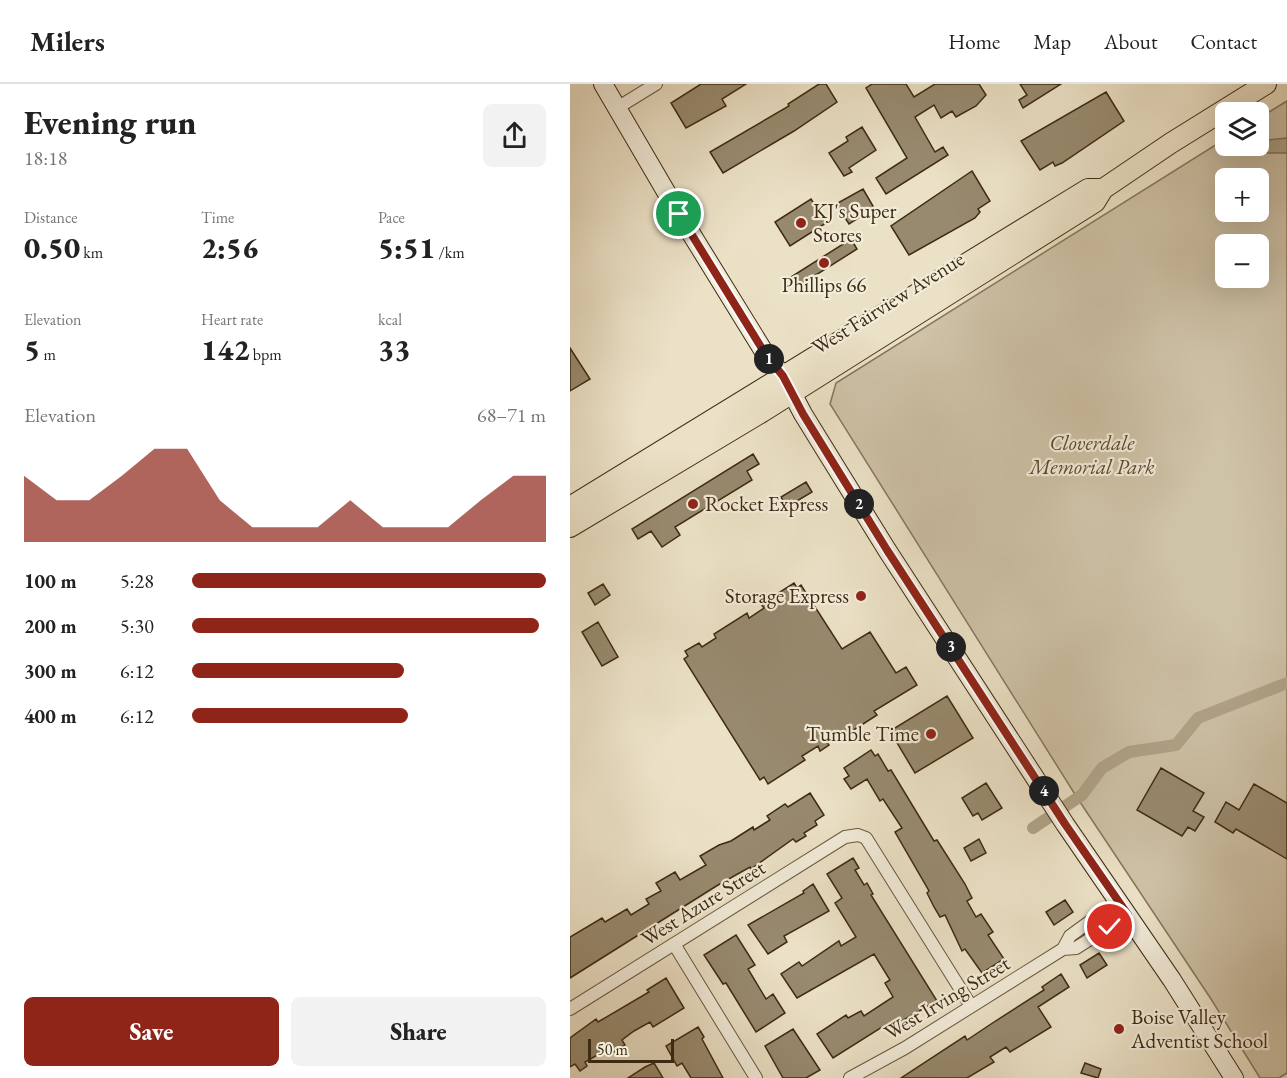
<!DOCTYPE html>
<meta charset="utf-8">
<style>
:root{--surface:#fff;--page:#f2f2f2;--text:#222;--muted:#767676;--line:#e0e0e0;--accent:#8f2418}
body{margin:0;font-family:"EB Garamond",serif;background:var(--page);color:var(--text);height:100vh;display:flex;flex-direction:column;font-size:22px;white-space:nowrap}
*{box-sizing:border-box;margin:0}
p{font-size:20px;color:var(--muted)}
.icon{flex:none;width:33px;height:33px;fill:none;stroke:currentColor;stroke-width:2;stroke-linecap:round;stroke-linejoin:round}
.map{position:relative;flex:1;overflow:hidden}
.details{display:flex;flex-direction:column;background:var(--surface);width:570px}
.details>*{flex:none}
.fabs{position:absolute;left:645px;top:18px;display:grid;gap:12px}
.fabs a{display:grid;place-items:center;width:54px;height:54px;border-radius:9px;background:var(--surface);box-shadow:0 6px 24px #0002;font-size:30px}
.scale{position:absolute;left:18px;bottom:15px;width:86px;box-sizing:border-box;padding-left:6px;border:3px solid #3e2b11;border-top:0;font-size:16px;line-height:21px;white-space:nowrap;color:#3e2b11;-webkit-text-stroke:4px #f2ecda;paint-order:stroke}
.pin{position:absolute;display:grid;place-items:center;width:51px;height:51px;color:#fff;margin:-26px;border:3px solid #fff;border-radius:50%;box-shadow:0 2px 6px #0007}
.km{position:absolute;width:30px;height:30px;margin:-15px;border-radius:50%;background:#222;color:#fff;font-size:16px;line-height:30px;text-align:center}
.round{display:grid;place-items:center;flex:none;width:63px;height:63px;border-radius:9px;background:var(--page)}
.overview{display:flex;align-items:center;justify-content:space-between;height:102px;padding:0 24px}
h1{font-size:33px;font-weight:800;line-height:45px}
.figures{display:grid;grid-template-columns:repeat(3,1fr);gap:9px;height:102px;padding:6px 24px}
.figures div{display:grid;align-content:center}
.figures b{font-size:30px;font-weight:800}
.figures small{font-size:16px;font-weight:400}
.figures p{font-size:16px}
.chart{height:168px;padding:12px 24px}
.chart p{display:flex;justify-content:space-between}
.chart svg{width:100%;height:108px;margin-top:6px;fill:var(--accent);opacity:.7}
.primary-button{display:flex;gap:12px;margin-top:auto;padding:12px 24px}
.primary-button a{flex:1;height:69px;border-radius:9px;background:var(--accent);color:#fff;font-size:24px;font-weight:800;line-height:69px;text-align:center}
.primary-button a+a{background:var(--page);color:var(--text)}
ul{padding:0 24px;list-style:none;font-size:20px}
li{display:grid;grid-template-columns:96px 72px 1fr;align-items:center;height:45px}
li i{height:15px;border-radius:8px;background:var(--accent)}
header{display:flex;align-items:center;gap:36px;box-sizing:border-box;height:84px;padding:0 30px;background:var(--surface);border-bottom:2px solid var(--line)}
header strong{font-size:28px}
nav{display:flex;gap:33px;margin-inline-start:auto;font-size:21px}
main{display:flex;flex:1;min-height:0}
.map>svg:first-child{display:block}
</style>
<header>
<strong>Milers</strong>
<nav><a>Home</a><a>Map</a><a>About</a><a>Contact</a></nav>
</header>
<main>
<section class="details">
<div class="overview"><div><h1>Evening run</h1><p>18:18</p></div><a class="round"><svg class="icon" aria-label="share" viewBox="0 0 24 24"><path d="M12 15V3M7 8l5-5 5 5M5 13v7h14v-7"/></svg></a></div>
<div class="figures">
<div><p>Distance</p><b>0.50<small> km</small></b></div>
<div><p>Time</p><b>2:56</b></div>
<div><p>Pace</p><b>5:51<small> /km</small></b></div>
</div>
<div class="figures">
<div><p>Elevation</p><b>5<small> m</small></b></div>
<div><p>Heart rate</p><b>142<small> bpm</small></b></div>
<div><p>kcal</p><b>33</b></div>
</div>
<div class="chart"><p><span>Elevation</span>68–71 m</p>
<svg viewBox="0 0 160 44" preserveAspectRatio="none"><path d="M0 44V17L10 27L20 27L30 17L40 6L50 6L60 27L70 38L80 38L90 38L100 27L110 38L120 38L130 38L140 27L150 17L160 17V44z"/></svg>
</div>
<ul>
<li><b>100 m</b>5:28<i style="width:100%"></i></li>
<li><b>200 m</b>5:30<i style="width:98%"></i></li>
<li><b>300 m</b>6:12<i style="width:60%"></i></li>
<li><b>400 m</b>6:12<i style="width:61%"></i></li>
</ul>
<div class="primary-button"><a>Save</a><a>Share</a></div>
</section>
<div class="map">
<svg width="717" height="994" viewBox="0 0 717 994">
<rect width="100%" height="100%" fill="#ebe1c6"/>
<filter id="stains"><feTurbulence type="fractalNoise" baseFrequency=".00333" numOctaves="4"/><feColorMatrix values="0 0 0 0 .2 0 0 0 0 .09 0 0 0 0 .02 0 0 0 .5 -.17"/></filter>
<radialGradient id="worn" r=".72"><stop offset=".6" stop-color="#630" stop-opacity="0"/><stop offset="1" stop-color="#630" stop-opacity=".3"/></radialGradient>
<path fill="#cec2a7" stroke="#86765c" stroke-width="1.5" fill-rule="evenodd" d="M717,17V989L709,994H690L641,915L506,712L260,320L266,299L655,55L656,62H688L689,34ZM656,94H688V128H656ZM656,160H688V194H656Z"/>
<path fill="#b0a388" stroke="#827358" stroke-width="1.5" d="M717,54V69H686L685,65L697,56Z"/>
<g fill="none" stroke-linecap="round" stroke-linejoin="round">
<path stroke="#b0a388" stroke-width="12" d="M463,744L512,711L532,684L559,668L606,661L628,634L717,599"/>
</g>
<path fill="#988a6f" stroke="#3e2b11" stroke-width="1.5" d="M131,0H176L152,15L156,22L116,44L101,19Z
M249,0H256L267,18L224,47L153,89L140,68L219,22L218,20Z
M302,0H336L344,13L365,0H409L416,11L406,22L386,33L382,27L371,34L364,21L345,33L365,68L373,63L378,71L316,110L306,94L337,74L296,4Z
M450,0H491L453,24L449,16L457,11Z
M536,8L554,37L492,79L485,82L483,78L470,86L451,57Z
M292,43L306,66L279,84L282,88L274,92L259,69L278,57L276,53Z
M402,87L420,117L408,125L410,128L405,134L339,171L321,142Z
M293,105L307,129L299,134L296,129L279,140L266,120Z
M241,115L256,139L220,162L205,138Z
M281,155L287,165L227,203L221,193Z
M0,264L20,295L0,307Z
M183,370L189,380L177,387L182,396L105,443L110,451L92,463L81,447L68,455L62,445Z
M236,398L242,408L217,423L211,413Z
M224,499L227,504L231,501L272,565L300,548L326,589L336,583L347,601L304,627L307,631L293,640L274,652L272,648L256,657L259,661L250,667L248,662L232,672L235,676L198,700L194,693L190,696L114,575L118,572L115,567L129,559L132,563L146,554L144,550L177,529L179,534L194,524L191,520Z
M33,500L40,511L25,521L18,509Z
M28,538L48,573L32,582L12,548Z
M377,612L403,654L345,689L320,647Z
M301,666L305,672L308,670L318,687L321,686L364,757L367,756L395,800L402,814L397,817L406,833L411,830L423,848L418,851L434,875L412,889L395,865L392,867L375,831L370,833L364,823L357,809L359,807L325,748L332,744L313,715L310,717L297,695L281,705L274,695L279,692L274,684Z
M591,684L634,709L623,727L634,733L625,747L618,743L612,752L567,726Z
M416,699L432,724L412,736L408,729L403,732L392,714Z
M684,700L717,719V775L666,745L663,749L645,738L656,718L669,726Z
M240,709L254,731L245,737L247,741L234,749L236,752L226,758L223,755L181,785L180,783L148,801L0,894V853L32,834L35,838L57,825L61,831L79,820L76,815L91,807L86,799L105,788L110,796L136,781L130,772L149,761L161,757L183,743L184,746L200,736L197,732L215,720L218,723Z
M409,755L416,769L401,777L394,764Z
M283,774L289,784L285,786L294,801L297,799L303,810L301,811L367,917L323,942L322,940L313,945L312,943L263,974L247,950L276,931L278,934L291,927L294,932L323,913L315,899L320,896L304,870L227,914L211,890L229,878L232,882L269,857L271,862L286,853L265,819L272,814L257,790Z
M243,800L259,827L214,852L217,858L198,870L178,841L234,809L233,807Z
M495,816L503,828L484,841L476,828Z
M166,851L185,881L178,885L196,915L203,910L215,929L186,948L156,899L153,900L134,871Z
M529,869L537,881L517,894L510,881Z
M491,890L499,903L468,923L481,943L440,968L436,963L420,973L424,978L397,994H331L395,952L397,956L421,940L474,906L472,903Z
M96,894L114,924L83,943L80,938L64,947L52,956L55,961L39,971L36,966L15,978L17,982L10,987L5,980L0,983V954L26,935L28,938L79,908L77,906Z
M128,943L134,953L132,955L153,994H121L112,979L107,982L96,962Z
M223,945L250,986L236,994H213L195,962Z
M84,979L93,994H58L75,983Z
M515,979L531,985L528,994L511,989Z"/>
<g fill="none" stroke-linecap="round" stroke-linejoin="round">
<g stroke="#69583e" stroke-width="14">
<path id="minor" d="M47,24L86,0
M548,817L500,852L493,865L506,864L558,831
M104,860L186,994
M0,925L275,753L288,751L296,754L401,922
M280,994L335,964L493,865"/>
</g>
<g stroke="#3e2b11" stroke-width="20">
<path id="secondary" d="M33,0L109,130L196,271L213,292L233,330L317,466L495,740L602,896L664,994"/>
</g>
<g stroke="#3e2b11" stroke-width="22">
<path id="primary" d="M0,423L518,105H533
M0,443L192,328L525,118L533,105L601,59L696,0"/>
</g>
<use href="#minor" stroke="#f2ecda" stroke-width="12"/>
<use href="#secondary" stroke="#f2ecda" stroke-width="18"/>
<use href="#primary" stroke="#ebe1c6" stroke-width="20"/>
</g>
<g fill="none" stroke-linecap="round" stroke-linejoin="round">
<g stroke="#fff" stroke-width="12">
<path id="route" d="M109,130L196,271L213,292L233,330L317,466L495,740L558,831L540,843"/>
</g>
<use href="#route" stroke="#8f2418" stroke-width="8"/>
</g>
<g fill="#8f2418" stroke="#f2ecda" stroke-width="2">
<circle cx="231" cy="139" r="6"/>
<circle cx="254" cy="179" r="6"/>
<circle cx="123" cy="420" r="6"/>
<circle cx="291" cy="512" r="6"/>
<circle cx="361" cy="650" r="6"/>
<circle cx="549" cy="945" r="6"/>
</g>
<g text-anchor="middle" stroke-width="4.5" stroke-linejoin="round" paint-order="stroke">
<g font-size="21" fill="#3e2b11" stroke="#f2ecda" text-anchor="start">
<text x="243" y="134">KJ's Super<tspan x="243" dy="24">Stores</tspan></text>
<text x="254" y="208" text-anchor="middle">Phillips 66</text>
<text x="135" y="427">Rocket Express</text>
<text x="279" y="519" text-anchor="end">Storage Express</text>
<text x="349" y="657" text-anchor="end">Tumble Time</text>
<text x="561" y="940">Boise Valley<tspan x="561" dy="24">Adventist School</tspan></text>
</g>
<g font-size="21" fill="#3e2b11" stroke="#f2ecda">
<text transform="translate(318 219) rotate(-32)" y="7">West Fairview Avenue</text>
<text transform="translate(133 819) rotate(-32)" y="7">West Azure Street</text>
<text transform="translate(377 914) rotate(-31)" y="7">West Irving Street</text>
</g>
<g font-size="21" font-style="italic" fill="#5b492f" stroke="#f2ecda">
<text x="522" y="366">Cloverdale<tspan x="522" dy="24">Memorial Park</tspan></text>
</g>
</g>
<rect width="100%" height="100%" filter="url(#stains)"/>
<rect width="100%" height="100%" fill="url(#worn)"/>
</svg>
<div class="fabs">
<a><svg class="icon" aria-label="layers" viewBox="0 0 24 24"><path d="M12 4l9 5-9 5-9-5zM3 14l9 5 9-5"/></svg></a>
<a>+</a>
<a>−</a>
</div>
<div class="scale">50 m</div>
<div class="pin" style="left:109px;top:130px;background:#1e9e55"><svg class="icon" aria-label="arrive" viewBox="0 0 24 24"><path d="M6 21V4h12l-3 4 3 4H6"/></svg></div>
<div class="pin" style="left:540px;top:843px;background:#d93025"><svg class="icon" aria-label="check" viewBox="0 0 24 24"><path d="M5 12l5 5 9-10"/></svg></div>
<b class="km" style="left:199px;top:275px">1</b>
<b class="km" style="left:289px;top:420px">2</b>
<b class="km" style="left:381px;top:563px">3</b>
<b class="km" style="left:474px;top:707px">4</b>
</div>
</main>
